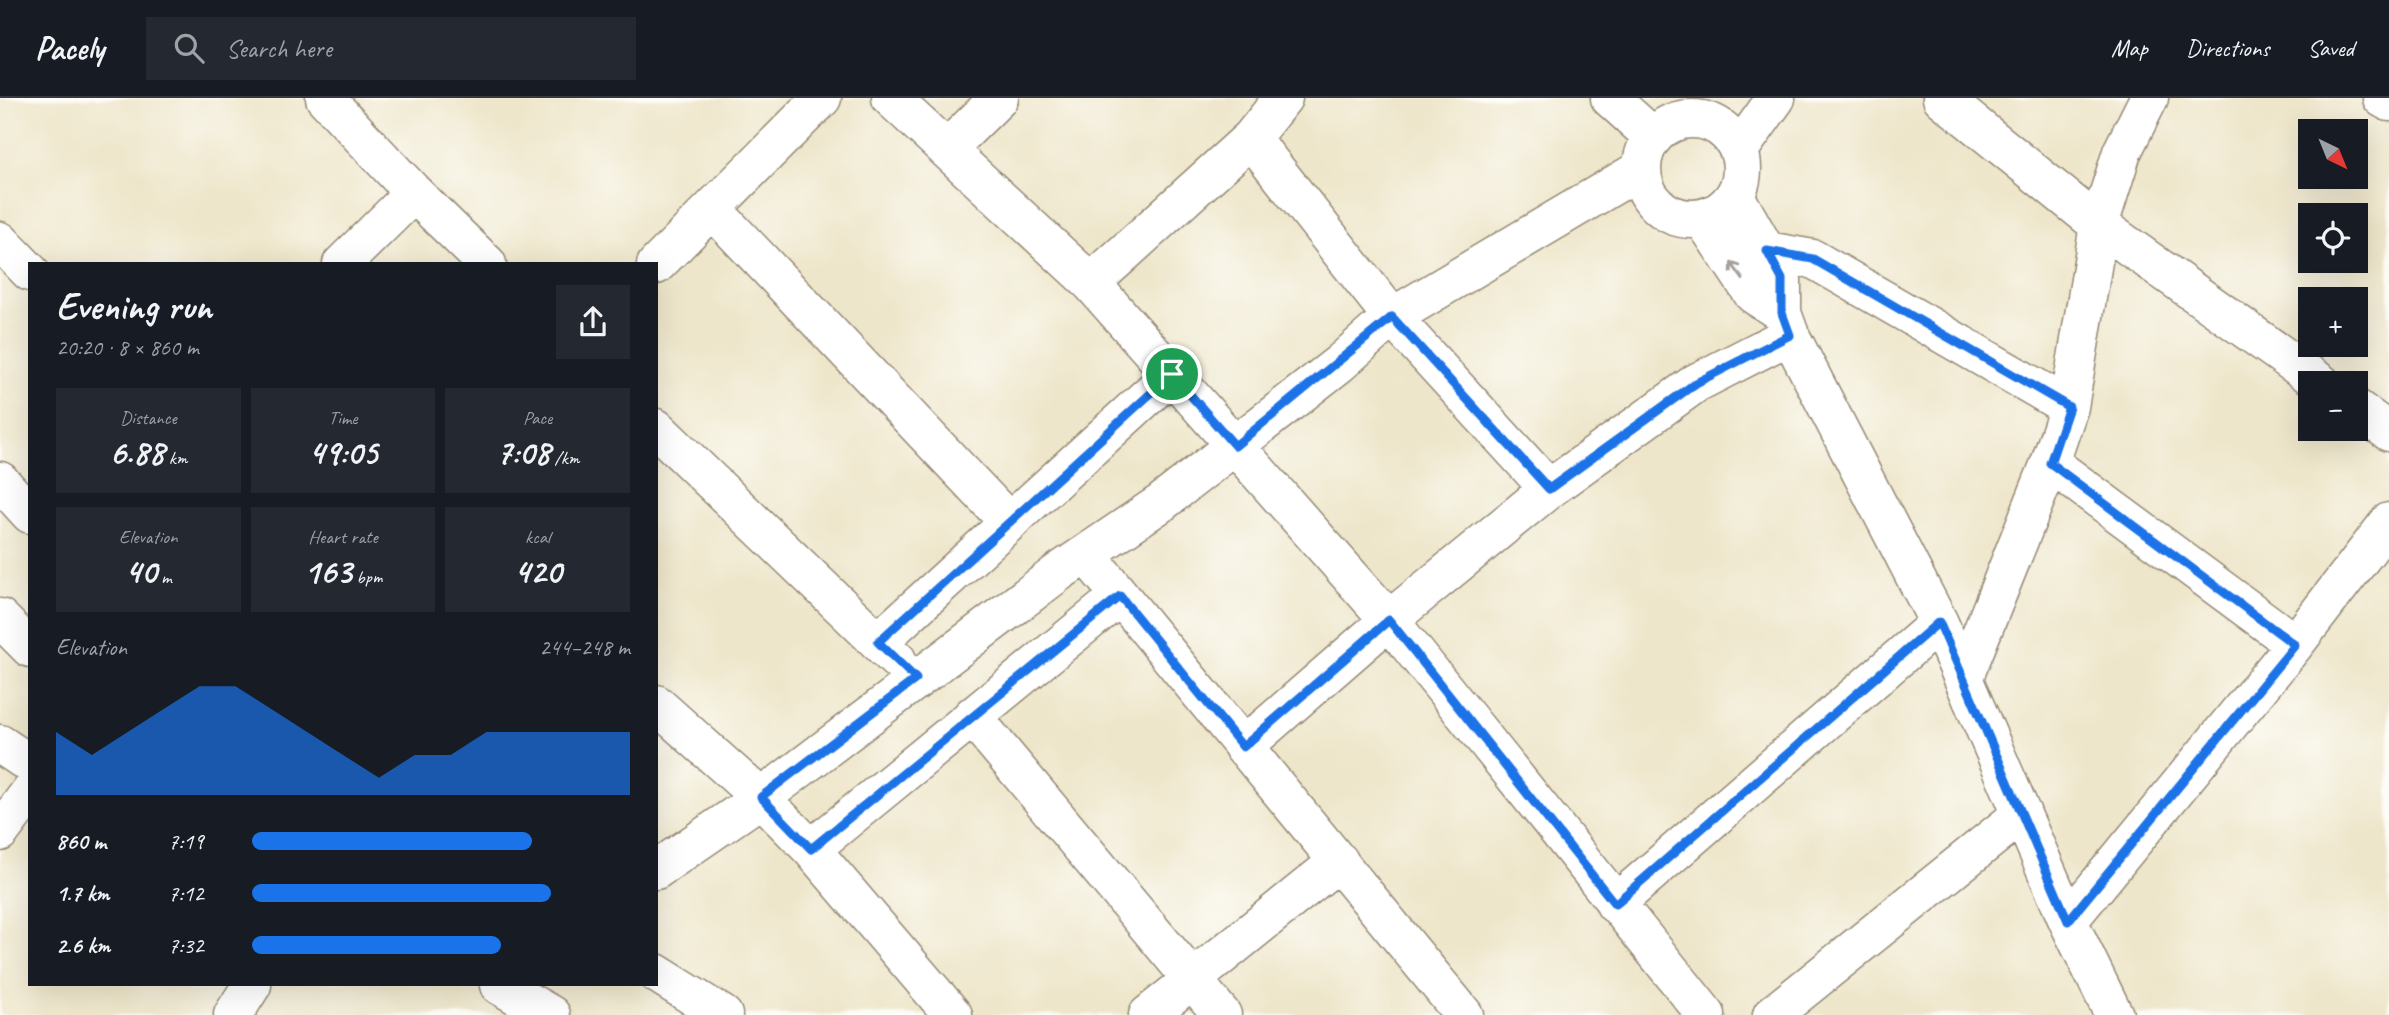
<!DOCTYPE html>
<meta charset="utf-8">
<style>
:root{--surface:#171b24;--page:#242831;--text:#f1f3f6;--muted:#9ea1a6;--line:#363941;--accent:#1a73e8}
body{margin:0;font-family:Caveat,sans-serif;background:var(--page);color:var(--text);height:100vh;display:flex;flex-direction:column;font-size:26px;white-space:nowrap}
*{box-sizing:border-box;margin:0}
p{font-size:23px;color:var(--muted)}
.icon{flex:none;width:38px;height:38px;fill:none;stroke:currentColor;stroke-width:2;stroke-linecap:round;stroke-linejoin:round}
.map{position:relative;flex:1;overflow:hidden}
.details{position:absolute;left:28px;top:164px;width:630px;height:724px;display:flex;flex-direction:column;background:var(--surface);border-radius:0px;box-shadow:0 7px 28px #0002}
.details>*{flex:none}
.needle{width:46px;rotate:137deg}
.buttons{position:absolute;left:2298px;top:21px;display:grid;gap:14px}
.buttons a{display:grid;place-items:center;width:70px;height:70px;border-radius:0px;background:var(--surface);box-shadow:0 7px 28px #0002;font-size:35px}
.pin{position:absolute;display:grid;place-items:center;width:60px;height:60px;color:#fff;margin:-30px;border:4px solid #fff;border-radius:50%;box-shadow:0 2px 7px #0007}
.round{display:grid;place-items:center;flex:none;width:74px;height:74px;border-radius:0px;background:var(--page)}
.overview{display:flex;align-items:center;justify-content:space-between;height:119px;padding:0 28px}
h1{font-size:38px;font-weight:600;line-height:52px}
.metrics{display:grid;grid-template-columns:repeat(3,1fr);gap:10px;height:119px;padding:7px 28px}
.metrics div{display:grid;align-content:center;border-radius:0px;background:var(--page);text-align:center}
.metrics b{font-size:35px;font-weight:600}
.metrics small{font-size:19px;font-weight:400}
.metrics p{font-size:19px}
.chart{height:196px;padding:14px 28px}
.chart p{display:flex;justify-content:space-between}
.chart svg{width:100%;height:126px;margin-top:7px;fill:var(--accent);opacity:.7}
ul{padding:0 28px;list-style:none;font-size:23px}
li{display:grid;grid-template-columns:112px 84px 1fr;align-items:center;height:52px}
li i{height:18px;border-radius:9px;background:var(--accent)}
header{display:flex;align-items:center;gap:42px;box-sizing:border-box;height:98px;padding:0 35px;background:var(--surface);border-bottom:2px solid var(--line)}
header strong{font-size:33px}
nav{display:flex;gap:38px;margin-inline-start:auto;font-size:24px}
.search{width:490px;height:63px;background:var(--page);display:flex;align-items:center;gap:18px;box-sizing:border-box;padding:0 24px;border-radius:0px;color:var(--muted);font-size:26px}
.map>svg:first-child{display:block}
</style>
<header>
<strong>Pacely</strong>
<div class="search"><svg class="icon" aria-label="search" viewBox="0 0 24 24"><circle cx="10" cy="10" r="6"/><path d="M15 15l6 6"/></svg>Search here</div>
<nav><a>Map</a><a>Directions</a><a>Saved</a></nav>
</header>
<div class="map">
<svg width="2389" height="917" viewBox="0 0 2389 917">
<rect width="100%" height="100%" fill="#fdfcf7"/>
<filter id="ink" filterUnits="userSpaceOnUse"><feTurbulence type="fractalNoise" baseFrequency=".0143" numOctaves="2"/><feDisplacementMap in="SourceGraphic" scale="14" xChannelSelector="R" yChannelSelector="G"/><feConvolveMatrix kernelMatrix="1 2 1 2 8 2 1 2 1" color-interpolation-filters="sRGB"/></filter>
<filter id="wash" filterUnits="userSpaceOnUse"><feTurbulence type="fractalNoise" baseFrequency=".00686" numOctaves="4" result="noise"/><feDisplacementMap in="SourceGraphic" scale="28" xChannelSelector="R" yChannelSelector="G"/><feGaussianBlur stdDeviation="1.57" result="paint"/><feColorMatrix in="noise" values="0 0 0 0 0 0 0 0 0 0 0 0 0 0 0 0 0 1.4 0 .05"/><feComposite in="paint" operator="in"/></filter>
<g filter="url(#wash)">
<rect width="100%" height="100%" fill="#eee6ca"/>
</g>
<g filter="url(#ink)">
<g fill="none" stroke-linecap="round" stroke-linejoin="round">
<g stroke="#948874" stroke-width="41">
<path id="minor" d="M325,0L414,95L487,166
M891,0L1091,185L1389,522L1706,917
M1610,0L1652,38
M1942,0L2099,127L2321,285
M2382,0L2389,4
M1642 71a50 50 0 1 1 100 0a50 50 0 1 1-100 0Z
M947,51L999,0
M1739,52L1776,0
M1735,98L1782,181V215L1790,237L1939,525L2068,823L2114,917
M713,112L1009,424
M1703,121L1753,196L1782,215
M0,143L30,174
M1767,153L1813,161L2069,309
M342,166L414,95
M656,167L822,0
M1091,185L1251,40L1283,0
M2356,310L2389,334
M656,330L897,562
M2050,365L2295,546
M0,383L30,416
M1549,391L1696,285L1790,237
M1086,456L1464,917
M0,520L30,550
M878,544L1172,276
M1964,579L2050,365L2069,309L2099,127L2122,54L2149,0
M656,606L761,700L811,751L953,917
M972,618L1222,917
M0,646L30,666
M1243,649L1389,522L1549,391L1392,219L1251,40
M0,734L30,694
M811,751L1120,498
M656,772L761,700L1059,474L1161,405L1339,266L1392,219L1641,71
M1615,806L1939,525
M2068,823L2295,546L2389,424
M656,875L723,917
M499,887L551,917
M233,917L252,887
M1148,917L1339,763
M1772,917L2022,716"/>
</g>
<use href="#minor" stroke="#fff" stroke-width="38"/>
</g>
<defs><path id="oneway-shaft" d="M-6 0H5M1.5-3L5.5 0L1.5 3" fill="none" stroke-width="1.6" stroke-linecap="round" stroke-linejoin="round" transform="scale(1.75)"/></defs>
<use stroke="#a79f9a" href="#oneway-shaft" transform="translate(1737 173) rotate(-125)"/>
</g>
<g fill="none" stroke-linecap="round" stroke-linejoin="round" filter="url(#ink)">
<g stroke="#fff" stroke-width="14">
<path id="route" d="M1767,153L1813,161L2069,309L2050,365L2295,547L2068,823L1939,524L1615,806L1389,522L1243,649L1120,498L811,751L761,699L916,581L878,544L1172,276L1235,348L1392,219L1549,391L1696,285L1790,237L1782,215V181Z"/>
</g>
<use href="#route" stroke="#1a73e8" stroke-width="9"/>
</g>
</svg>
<div class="buttons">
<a><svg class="needle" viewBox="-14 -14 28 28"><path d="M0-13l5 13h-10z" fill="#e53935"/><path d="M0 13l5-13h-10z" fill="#9ea1a6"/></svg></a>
<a><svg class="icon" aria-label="locate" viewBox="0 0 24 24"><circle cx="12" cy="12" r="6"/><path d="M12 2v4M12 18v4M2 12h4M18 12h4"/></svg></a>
<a>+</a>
<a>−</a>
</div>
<div class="pin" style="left:1172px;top:276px;background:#1e9e55"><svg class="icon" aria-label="arrive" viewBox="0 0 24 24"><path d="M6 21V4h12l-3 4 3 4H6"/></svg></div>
<section class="details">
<div class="overview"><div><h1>Evening run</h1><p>20:20 · 8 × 860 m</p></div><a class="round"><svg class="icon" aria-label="share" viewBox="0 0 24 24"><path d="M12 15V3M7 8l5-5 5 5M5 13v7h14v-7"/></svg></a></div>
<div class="metrics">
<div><p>Distance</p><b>6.88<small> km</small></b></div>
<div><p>Time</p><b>49:05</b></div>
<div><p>Pace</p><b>7:08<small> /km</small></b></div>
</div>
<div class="metrics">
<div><p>Elevation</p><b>40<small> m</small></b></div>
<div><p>Heart rate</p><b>163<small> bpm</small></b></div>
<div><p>kcal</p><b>420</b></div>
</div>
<div class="chart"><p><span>Elevation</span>244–248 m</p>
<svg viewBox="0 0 160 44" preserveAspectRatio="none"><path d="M0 44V22L10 30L20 22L30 14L40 6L50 6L60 14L70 22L80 30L90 38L100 30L110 30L120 22L130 22L140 22L150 22L160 22V44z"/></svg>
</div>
<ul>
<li><b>860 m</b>7:19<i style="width:74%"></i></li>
<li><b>1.7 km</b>7:12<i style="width:79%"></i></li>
<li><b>2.6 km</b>7:32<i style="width:66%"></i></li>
</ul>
</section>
</div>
